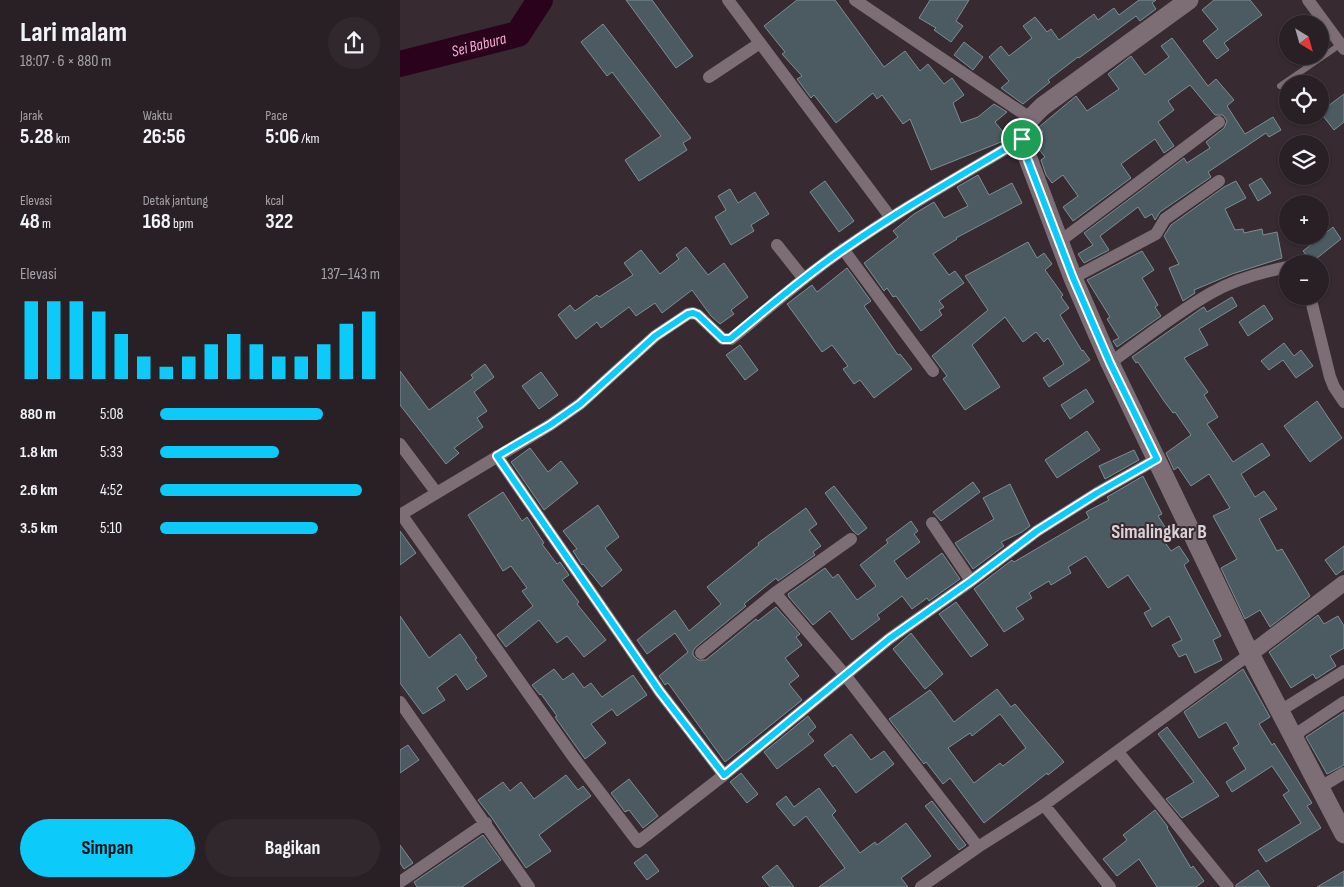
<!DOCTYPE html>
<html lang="id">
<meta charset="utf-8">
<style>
:root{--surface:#292025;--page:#31282d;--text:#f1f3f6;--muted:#a5a3a7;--line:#453e42;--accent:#0ccafa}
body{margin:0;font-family:"Sofia Sans Condensed",sans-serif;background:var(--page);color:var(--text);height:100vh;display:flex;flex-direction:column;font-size:19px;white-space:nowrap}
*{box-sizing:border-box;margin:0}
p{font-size:16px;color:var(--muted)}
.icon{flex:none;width:28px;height:28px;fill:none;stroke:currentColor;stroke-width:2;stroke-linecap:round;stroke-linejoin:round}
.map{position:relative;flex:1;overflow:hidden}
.details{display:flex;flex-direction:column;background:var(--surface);width:400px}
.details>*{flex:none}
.needle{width:32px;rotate:143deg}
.fabs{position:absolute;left:879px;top:15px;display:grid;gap:10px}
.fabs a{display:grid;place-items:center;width:50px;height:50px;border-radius:50%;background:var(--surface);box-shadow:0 1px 4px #0004,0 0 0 1px var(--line);font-size:25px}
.pin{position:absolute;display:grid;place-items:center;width:42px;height:42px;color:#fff;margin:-21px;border:2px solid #fff;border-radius:50%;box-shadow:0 1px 5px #0007}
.round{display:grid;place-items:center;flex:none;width:52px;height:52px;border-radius:26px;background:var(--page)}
.head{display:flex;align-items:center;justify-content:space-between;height:85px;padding:0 20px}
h1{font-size:28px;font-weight:700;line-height:38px}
.figures{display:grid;grid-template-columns:repeat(3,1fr);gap:8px;height:85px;padding:5px 20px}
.figures div{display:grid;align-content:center}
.figures b{font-size:21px;font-weight:700}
.figures small{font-size:14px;font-weight:400}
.figures p{font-size:14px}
.chart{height:140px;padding:10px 20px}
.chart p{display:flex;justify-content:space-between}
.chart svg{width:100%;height:90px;margin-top:5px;stroke:var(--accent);stroke-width:6}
.cta{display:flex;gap:10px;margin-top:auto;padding:10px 20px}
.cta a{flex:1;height:58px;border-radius:30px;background:var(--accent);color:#111;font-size:20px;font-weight:700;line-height:58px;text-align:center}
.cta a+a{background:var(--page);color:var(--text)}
ul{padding:0 20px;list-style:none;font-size:16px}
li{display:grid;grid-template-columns:80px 60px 1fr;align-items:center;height:38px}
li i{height:12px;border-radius:6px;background:var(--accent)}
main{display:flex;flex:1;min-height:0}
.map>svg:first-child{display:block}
</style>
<main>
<section class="details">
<div class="head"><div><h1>Lari malam</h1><p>18:07 · 6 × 880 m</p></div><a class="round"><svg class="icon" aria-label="share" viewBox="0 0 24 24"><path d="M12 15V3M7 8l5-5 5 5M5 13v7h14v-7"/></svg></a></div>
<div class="figures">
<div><p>Jarak</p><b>5.28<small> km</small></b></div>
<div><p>Waktu</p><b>26:56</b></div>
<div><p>Pace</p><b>5:06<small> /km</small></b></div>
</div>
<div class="figures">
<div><p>Elevasi</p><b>48<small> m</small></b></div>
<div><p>Detak jantung</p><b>168<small> bpm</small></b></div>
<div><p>kcal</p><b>322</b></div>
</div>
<div class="chart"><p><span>Elevasi</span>137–143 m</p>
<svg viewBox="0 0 160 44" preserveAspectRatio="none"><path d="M5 44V6M15 44V6M25 44V6M35 44V11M45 44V22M55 44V33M65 44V38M75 44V33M85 44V27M95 44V22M105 44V27M115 44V33M125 44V33M135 44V27M145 44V17M155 44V11"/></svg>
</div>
<ul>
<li><b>880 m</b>5:08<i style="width:74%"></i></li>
<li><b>1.8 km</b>5:33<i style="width:54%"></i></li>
<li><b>2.6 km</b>4:52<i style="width:92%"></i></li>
<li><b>3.5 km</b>5:10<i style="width:72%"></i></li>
</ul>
<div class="cta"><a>Simpan</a><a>Bagikan</a></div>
</section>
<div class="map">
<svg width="944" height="887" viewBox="0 0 944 887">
<rect width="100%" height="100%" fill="#372a31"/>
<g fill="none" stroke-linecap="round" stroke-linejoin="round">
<path stroke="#2b021c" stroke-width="26" id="s1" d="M0,64L118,34L140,0"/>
</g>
<path fill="#4b5b61" stroke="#7d8d94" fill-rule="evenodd" d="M226,0H252L293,56L276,68Z
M397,0H435L484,67L505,51L520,71L528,64L544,84L552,78L564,95L553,103L561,123L578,117L594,104L607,112L595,122L607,137L601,142L531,170L510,119L503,124L482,95L477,99L473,93L436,123L414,95L411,98L397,79L402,76L382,54L385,52L364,26Z
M530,0H569L556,21L563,26L551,42L534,30L536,28L519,18Z
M739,0H756L752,3L756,9L740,21L736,16L679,58L678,57L648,80L650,82L623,104L601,88L609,81L589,57L601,46L609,56L632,38L623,26L635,17L647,32L651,29L659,40L694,14L698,20L714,8L719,15Z
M814,0H850L862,15L824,43L829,50L817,59L803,41L818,29L802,10Z
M203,24L291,138L283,143L287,150L239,181L225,160L261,136L212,72L207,76L181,42Z
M772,38L808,86L816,79L834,100L827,106L845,134L873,117L881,130L869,137L866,133L808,172L811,177L760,212L755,220L752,214L745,218L738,207L700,236L709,250L684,263L678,254L693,245L684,233L784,158L787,163L810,148L806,142L824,128L827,121L823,115H815L790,85L768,101L774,110L758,122L774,146L764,153L755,139L721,164L731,178L673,221L663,207L678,196L663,175L652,183L646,175L641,160L645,157L634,143V139L643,132L639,127L676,96L687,111L719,89L708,74L731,56L745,75L769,57L761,46Z
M564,42L583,57L573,70L554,55Z
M944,94V122L934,130L920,112Z
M578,175L589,195L612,183L622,203L556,238L557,239L533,254L549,275L555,271L564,283L539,301L544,307L539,310L542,315L521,331L496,296L493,297L487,288L484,291L464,263L498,237L493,231L514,214L534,202L544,218L568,206L557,187Z
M861,178L871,193L858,201L849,185Z
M425,181L454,221L439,232L410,192Z
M836,181L846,198L825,209L835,230L843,229L844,233L862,229L863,235L877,232L882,258L832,274L794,290L795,293L783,301L769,268L779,264L764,236L771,225L824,187Z
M330,189L338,203L355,192L369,214L351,225L354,231L331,245L315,217L326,210L318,196Z
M933,227L941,239L912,262L903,251Z
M628,242L637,258L644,253L652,264L645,270L663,295L661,297L669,308L660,315L682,351L683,350L690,360L649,387L643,378L664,364L648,338L644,342L636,332L623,342L605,317L572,345L600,387L565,410L543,379L547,376L532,356L588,310L565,276Z
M286,247L308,275L324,263L348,297L331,310L334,314L320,324L311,316L292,290L262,313L255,303L236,316L229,307L201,328L197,322L176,339L158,315L170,305L175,311L197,295L199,297L233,275L224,263L241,250L260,274L279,259L276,255Z
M742,251L754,270L742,278L758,305L755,307L761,316L717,347L713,341L719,338L707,319L710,317L687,280Z
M447,268L471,301L464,306L498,355L500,354L512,369L474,398L460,380L454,384L443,369L448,366L432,345L422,352L387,304L412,285L417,292Z
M832,297L837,306L799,329L808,345L784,358L808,392L804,395L818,417L807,424L833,462L862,443L870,455L841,474L855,497L864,491L877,509L859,519L877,551L882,549L910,596L870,627L860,610L845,619L821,568L837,559L813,516L830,508L809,474L791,486L778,467L774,470L766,453L791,435L775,412L773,413L764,401L738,362L736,363L732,357L802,308L804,307L807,312Z
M864,305L873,319L848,336L839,322Z
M884,343L894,356L901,350L913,366L896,378L883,360L869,370L861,361Z
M340,345L358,370L345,380L326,355Z
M85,364L94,377L74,392L87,411L77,418L83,427L54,448L59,453L46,464L0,405V371L29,410L73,378L71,375Z
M141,372L158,395L139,409L122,386Z
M686,389L694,402L670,419L661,405Z
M917,401L942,438L910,462L884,426Z
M687,431L700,450L657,478L645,460Z
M130,448L148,472L161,461L178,483L144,510L111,462Z
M734,450L739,460L705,479L699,466Z
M743,476L762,514L758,516L765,527L758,532L771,551L779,546L789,561L784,565L821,636L813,640L822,660L795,673L786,654L779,657L772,645L782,640L769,616L752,627L744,613L751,609L728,575L708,588L686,556L668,567L671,573L651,585L649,581L629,593L632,598L616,608L624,619L604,632L574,589L612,560L614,562L689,518L686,512L709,500L707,497Z
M573,482L580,492L541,521L533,512Z
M610,484L630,526L622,532L601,542L604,546L573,569L555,543L594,519L583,498Z
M434,486L467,528L458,535L453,531L425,493Z
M103,492L122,521L127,517L144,543L142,544L157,564L160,562L169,575L162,580L179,602L177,604L206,640L184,657L167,636L157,643L139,620L106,647L97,635L133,606L122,591L127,588L111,566L103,571L68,515Z
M198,505L219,537L205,548L222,570L202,587L183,564L182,565L173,551L177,549L163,531Z
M406,508L417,524L409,530L421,546L413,552L415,555L378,581L376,578L344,604L346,606L296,647L293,651V655L298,660H306L356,619L358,621L376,607L400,634L396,637L402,645L385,658L399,676L389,684L402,700L325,762L268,683L265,685L259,676L288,652L275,633L247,654L237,640L275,610L289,631L321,604L307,587L359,545L358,543Z
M511,521L518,531L514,534L520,542L494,561L507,579L542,553L560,579L529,601L527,598L512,609L502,596L477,615L480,619L452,640L430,611L413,625L389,597L388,594L425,568L433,578L438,574L457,600L476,586L460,565L488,543L486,540Z
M0,531L16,553L0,565Z
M944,546V569L936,575L925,560Z
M556,602L588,645L571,657L539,614Z
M918,615L924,624L938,616L944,626V648L930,656L936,666L916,679L913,674L891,688L869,652Z
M0,616L29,658L60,634L77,658L75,659L87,676L67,690L56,674L37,688L45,700L23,714L0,683Z
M511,633L543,674L525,689L493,649Z
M154,669L163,680L173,673L184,688L191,683L202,697L233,675L247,695L217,716L212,709L191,724L206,743L185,759L155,717L157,716L141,694L140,695L132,685Z
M843,669L870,717L859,724L872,745L874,743L912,803L907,806L921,828L866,862L858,850L901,823L883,795L889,791L872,766L832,792L826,782L846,769L833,748L839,744L826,722L799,738L784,712Z
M597,689L611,707L615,704L664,762L648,775L647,773L584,823L550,778L543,784L526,762L524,764L489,719L530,690L554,722ZM600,714L626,748L603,766L600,763L574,783L548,748L570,733L572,736Z
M944,712V765L927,774L906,737Z
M408,716L416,727L408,734L414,741L377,769L364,752Z
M767,727L819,796L782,818L766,799L794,782L758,734Z
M451,734L471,760L484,751L494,764L456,793L435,765L433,767L424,755Z
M8,745L19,760L0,773V750Z
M341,773L358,794L347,803L330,782Z
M166,775L178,790L183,786L191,796L139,835L151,851L126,868L92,818L78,800L103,782L110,791L121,782L134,799Z
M229,779L258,816L243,828L229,810L225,812L211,793Z
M419,788L436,811L432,815L460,853L475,842L477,845L506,823L531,856L501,878L508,887H419L445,868L406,816L394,826L376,804L386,796L394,807Z
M532,801L566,845L559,850L525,806Z
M755,810L768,827L767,828L791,868L793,866L804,881L796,887H757L739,859L717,876L703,859L727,840L723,835Z
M83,835L101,860L62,887H17L14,882Z
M0,845L13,863L4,869L0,863Z
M246,854L259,871L247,880L234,863Z
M377,865L394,887H370L362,877Z
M858,870L870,887H836V885Z
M944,871V887H917Z"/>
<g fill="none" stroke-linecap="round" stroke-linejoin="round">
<path stroke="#7d6e75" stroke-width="6" d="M880,86L941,44"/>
<path stroke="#7d6e75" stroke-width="12" d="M328,0L491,218
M455,0L630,118
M908,0L944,49
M309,77L360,43
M659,242L819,122
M377,245L404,279
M443,249L533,371
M673,278L756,234L765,219L819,181
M910,296L930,377L934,387L944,402
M710,363C743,339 776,313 811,293C834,280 862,272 888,267
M0,444L36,492
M97,456L260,692L324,775
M1,514L174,758L238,842L324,775L489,639L571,581L637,531L697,493L757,459
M0,515L150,425L180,404L255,336L288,314L293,313L298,315L323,339H331C368,309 404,276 444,249C501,209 562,175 622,139
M532,523L571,581
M375,593L445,675L578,847
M301,653L375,593L451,539
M0,702L129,887
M880,711L944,671
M893,736L944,702
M718,752L828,887
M919,788L944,773
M644,805L710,887
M0,882L86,823
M521,887L578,847L644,805L850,654"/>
<path stroke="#7d6e75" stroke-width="16" d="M850,654L944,583"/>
<path stroke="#7d6e75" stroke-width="19" d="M789,0L643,106C631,117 621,127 623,145L673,278L710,363L850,654L944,834"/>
</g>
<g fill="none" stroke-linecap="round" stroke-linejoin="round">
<g stroke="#fff" stroke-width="10">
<path id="route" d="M622,139L625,153L673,278L710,363L757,459L697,493L637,531L571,581L489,639L324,775L260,692L97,456L150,425L180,404L255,336L288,314L293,313L298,315L323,339H330C368,308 404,276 444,249C501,209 562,175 622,139Z"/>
</g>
<use href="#route" stroke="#0ccafa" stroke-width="6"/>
</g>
<g text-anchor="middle" stroke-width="4" stroke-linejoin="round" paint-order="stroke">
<g font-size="16" font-style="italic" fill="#f9add5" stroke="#372a31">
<text dy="6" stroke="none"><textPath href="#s1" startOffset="81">Sei Babura</textPath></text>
</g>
<g font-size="20" font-weight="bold" fill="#dad2d6" stroke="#372a31">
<text x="759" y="538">Simalingkar B</text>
</g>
</g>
</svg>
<div class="fabs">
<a><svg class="needle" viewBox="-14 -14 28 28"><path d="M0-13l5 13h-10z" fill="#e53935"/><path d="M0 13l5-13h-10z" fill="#a5a3a7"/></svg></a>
<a><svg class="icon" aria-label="locate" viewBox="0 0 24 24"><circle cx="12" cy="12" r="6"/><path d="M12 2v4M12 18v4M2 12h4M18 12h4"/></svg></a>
<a><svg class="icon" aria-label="layers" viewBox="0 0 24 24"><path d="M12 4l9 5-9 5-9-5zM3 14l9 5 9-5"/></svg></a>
<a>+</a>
<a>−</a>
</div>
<div class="pin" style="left:622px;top:139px;background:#1e9e55"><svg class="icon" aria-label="arrive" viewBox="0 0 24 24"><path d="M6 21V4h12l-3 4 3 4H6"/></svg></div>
</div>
</main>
